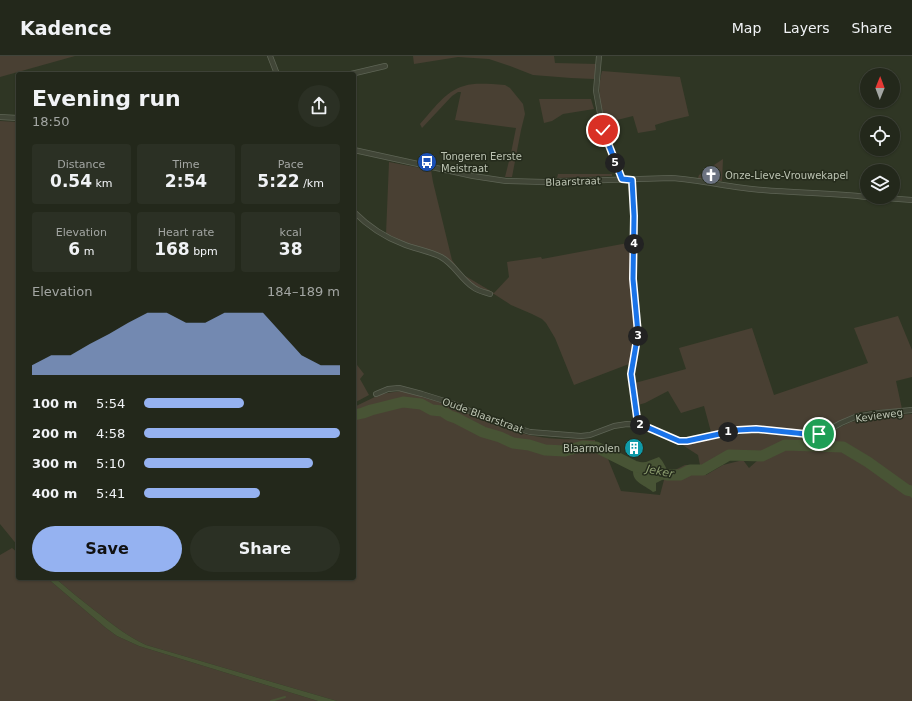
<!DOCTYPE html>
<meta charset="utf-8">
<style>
:root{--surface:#23281b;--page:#2b3024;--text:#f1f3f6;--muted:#a3a6a3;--line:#40443a;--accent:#95b2f1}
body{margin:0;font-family:"DejaVu Sans",sans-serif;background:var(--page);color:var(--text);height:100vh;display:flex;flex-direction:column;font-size:15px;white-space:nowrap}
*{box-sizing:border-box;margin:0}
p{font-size:13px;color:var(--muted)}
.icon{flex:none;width:22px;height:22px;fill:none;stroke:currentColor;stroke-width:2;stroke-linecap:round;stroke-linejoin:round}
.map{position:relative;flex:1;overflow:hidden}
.side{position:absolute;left:16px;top:16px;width:340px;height:508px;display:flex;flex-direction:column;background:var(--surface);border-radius:4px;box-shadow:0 1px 3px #0004,0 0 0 1px var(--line)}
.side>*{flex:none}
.needle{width:26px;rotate:1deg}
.fabs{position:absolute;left:860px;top:12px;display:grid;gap:8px}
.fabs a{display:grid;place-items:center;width:40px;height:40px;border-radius:50%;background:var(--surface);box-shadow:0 1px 3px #0004,0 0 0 1px var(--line);font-size:20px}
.pin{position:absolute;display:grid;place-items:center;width:34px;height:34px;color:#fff;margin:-17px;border:2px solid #fff;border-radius:50%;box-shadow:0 1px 4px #0007}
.km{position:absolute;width:20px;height:20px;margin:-10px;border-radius:50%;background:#222;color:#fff;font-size:11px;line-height:20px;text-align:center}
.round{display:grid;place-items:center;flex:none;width:42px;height:42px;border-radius:21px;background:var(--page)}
.summary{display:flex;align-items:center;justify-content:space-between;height:68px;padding:0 16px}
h1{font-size:22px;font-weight:700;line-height:30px}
.stats{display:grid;grid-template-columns:repeat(3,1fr);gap:6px;height:68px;padding:4px 16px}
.stats div{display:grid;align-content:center;border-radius:4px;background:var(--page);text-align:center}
.stats b{font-size:17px;font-weight:700}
.stats small{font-size:11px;font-weight:400}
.stats p{font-size:11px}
.chart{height:112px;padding:8px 16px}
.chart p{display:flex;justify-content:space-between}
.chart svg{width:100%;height:72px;margin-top:4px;fill:var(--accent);opacity:.7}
.action{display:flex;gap:8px;margin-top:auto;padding:8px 16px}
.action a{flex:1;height:46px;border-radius:24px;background:var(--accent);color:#111;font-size:16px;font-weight:700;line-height:46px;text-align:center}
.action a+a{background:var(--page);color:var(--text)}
ul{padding:0 16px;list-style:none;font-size:13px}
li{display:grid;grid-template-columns:64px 48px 1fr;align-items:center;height:30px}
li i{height:10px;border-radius:5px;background:var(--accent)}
header{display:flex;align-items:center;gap:24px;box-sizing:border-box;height:56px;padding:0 20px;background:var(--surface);border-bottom:1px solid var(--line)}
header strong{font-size:19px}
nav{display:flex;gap:22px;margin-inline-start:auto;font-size:14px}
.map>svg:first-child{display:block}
</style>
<header>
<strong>Kadence</strong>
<nav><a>Map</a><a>Layers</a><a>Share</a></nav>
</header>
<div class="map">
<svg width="912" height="645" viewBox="0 0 912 645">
<rect width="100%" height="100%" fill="#2f3624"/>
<path fill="#494033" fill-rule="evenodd" d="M0,0H75L0,21Z
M413,0H554L555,7L597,8L594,23L571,22L533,19L510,10L489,3L458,1L414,8Z
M602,15L680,21L689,60L668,65L655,69L656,74L638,77L633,60L605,67C600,48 597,34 602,15Z
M492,28L505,29L510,32L523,48L525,58L521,74L512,121H505L511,97L516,72L455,64L461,36H458L452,40L422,72L420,68C433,54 445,35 464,30C473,27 483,28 492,28Z
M539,43H591L594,53L563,58L552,65L544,67Z
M0,65L18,66V490L0,468Z
M723,103L722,125L701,124L698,122L699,119Z
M389,106L431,114L433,126L452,204L462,218L494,237L509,221L507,206L541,201L542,203L633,186L636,265L633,294L629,308L574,329L555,282L546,267L542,263L532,258L511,249L494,238H493L471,228L450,205L400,185L386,178Z
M558,118H612V120L557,122Z
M898,260L912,294V321L896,325L902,353L875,354L861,356L852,359L822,375H813L748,370L738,371L711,376L704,350L681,357L668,335L645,347L638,349L635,327L686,313L679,292L752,272L774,339L868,307L854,272Z
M354,305L364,318L360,323L369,339L354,347Z
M401,335C417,339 432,344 448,349C476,360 504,375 534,380C554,384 575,383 595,384L596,395L608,403L621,435L660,439L664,424L668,421L671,422L672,418L669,417L685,409H700L698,399L681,388L692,387L748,377L815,381L824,379L851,366L886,360L912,358V645H337L146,589C125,579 112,568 94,554C81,544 68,533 55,522H354V351L381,338ZM782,387L786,392L772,398L771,400L758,404L749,412L743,404L723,409L706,419L704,413L702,410L714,403L724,407L729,404L739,402L748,396C755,397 763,398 771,395C775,393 778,389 782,387Z
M12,492L18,497V522H47L106,572L117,580L139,590L318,645H0V499Z"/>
<path fill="#485435" d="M599,390L633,405L634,406L631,413L597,395Z
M659,401C664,406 665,411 669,417L672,418L671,422L668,421L656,427V435L653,436C641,427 628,425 635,407L646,406Z
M47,522H55C68,533 81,544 94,554C112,568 125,579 146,589L337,645H318L139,590L117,580L106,572Z"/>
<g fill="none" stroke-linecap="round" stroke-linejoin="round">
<path stroke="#485435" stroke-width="2" d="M907,434L912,441
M271,645L285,641"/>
<path stroke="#485435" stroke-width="11" d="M354,359L363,357L371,354L403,346L421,348L432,354L442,355L450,360L456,362L483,376L500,381L513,387L529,389L545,394L565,395L583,390L596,391L634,410L667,419H680L690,414H703L729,399L762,400L785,389L843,391L868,406L907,434L912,435"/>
<g stroke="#5e6455" stroke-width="6">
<path id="minor" d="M270,0L277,18
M599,0L596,35L603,74L622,123
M351,18L385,10
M0,61L18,62
M354,94L473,120L506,125L545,126L671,122C702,124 732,132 763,134C797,137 832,137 867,141
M631,123L634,161L633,223L638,277L631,318L638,369
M872,141L912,144
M354,156C368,170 384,181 403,188C415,193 429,195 441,201C454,208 461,223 473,231C478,235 484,236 490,238
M376,338L388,333L399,332L422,338L451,347L489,363L530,376L581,380L590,379L614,370L627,368L638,369L649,372L679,385H687L738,374L756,373L806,378H819L828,374L841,367L855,361L879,357L912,354"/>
</g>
<use href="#minor" stroke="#414637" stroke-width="4.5"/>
</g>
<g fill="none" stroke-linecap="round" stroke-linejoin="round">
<g stroke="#fff" stroke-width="8">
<path id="route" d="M603,74L622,123L632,124L634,160L633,223L638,277L631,318L638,369L649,372L679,385H687L738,374L756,373L806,378H819"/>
</g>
<use href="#route" stroke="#1a73e8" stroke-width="5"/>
</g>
<defs>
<g id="bus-disc" transform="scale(1)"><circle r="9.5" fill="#1a4fb4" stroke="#252b1c"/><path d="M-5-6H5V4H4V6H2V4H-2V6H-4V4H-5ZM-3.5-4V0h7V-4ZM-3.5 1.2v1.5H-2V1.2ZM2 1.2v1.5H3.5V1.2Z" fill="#fff"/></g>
<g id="church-disc" transform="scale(1)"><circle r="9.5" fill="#6b7280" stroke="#252b1c"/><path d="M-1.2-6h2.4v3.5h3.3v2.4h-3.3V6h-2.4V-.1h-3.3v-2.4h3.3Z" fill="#fff"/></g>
<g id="building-disc" transform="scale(1)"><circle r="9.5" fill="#0f9aa8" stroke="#252b1c"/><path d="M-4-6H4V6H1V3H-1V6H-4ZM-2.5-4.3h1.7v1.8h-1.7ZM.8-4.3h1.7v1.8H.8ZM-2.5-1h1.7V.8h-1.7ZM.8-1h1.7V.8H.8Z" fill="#fff"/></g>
</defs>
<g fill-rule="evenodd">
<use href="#bus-disc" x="427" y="106"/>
<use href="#church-disc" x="711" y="119"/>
<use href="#building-disc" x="634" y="392"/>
</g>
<g text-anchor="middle" stroke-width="3" stroke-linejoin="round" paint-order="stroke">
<g font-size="10" fill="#bcc3b2" stroke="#252b1c" text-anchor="start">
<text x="441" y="104">Tongeren Eerste<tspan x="441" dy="12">Meistraat</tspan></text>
<text x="725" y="123">Onze-Lieve-Vrouwekapel</text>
<text x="620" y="396" text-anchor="end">Blaarmolen</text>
</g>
<g font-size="10" fill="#bcc3b2" stroke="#252b1c">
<text transform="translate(573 125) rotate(-2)" y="4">Blaarstraat</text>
<text transform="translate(483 359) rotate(20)" y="4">Oude Blaarstraat</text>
<text transform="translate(879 359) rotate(-8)" y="4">Kevieweg</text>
</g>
<g font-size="11" font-style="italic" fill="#8c9d6f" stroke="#252b1c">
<text transform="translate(660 415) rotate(11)" y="4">Jeker</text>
</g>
</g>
</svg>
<div class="fabs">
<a><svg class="needle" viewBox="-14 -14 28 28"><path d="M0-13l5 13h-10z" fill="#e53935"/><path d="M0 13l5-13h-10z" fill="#a3a6a3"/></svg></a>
<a><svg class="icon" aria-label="locate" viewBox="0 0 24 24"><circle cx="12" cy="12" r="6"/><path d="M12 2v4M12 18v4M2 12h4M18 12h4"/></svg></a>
<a><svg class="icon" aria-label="layers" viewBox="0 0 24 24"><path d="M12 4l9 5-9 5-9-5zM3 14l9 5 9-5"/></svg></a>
</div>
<div class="pin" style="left:819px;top:378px;background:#1e9e55"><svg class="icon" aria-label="arrive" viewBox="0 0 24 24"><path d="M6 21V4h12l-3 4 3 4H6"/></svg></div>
<div class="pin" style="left:603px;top:74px;background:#d93025"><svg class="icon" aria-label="check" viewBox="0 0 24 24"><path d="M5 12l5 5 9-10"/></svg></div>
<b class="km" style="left:728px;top:376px">1</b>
<b class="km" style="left:640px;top:369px">2</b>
<b class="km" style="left:638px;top:280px">3</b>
<b class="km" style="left:634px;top:188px">4</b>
<b class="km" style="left:615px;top:107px">5</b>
<section class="side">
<div class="summary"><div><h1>Evening run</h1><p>18:50</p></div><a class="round"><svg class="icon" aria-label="share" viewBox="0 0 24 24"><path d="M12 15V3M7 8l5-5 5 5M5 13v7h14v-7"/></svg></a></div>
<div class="stats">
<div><p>Distance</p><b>0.54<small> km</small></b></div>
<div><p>Time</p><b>2:54</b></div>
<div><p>Pace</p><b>5:22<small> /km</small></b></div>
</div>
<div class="stats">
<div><p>Elevation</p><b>6<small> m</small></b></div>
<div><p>Heart rate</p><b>168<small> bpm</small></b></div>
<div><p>kcal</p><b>38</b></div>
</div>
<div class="chart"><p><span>Elevation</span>184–189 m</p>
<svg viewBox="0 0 160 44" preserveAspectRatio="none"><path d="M0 44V38L10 32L20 32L30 25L40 19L50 12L60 6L70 6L80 12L90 12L100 6L110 6L120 6L130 19L140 32L150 38L160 38V44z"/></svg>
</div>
<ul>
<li><b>100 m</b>5:54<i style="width:51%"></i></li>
<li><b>200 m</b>4:58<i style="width:100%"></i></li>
<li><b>300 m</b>5:10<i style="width:86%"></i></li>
<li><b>400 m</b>5:41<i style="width:59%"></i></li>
</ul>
<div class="action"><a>Save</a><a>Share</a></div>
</section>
</div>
